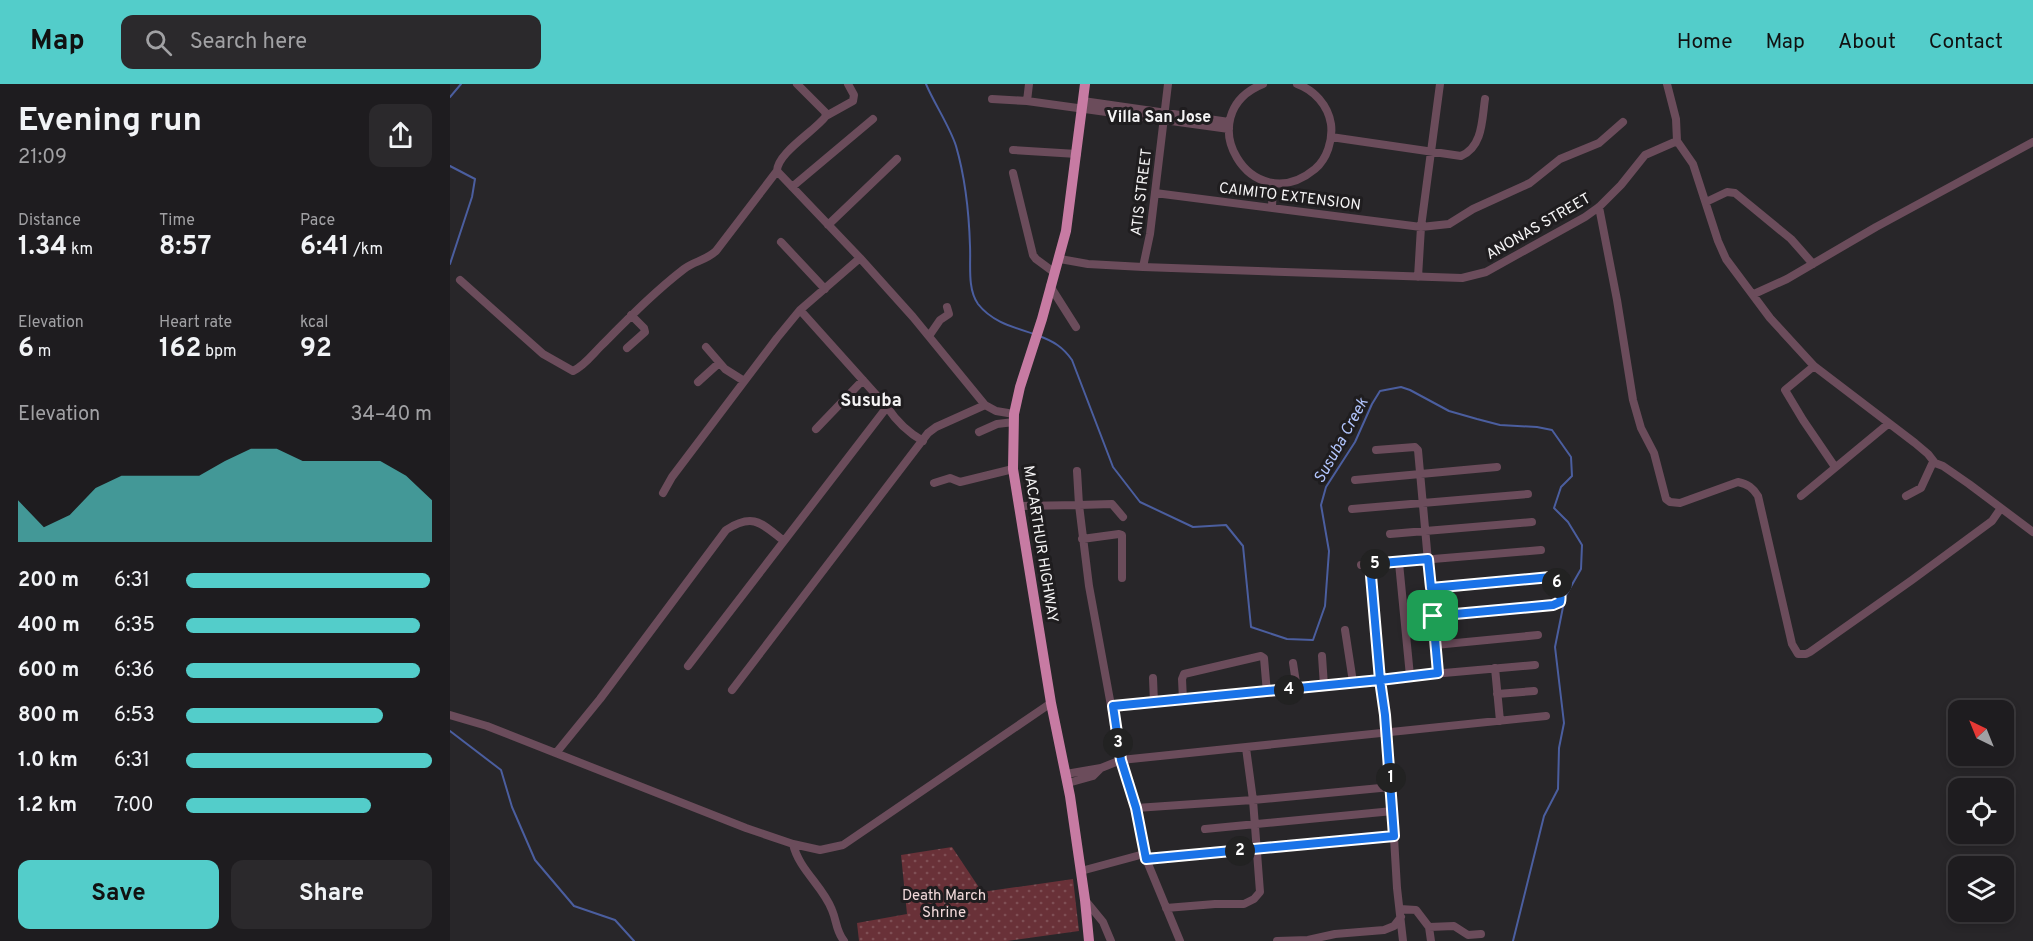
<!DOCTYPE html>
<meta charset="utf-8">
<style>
:root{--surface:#1e1c1f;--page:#2b292c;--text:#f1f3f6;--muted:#a1a1a4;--line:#3c3a3d;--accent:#53cdca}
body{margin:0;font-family:Overpass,sans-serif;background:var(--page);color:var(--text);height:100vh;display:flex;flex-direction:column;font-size:22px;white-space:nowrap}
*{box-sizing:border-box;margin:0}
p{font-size:20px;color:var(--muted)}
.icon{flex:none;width:33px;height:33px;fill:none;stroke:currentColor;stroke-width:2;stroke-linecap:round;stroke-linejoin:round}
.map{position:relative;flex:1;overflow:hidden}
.details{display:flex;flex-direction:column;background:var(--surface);width:450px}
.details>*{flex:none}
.needle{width:39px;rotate:317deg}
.tools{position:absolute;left:1498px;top:616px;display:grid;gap:12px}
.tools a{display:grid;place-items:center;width:66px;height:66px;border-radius:12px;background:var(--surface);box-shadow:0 3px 9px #0003,0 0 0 2px var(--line);font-size:30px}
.pin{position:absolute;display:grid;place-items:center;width:51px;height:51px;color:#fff;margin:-26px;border-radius:12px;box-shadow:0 3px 9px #0006}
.km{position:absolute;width:30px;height:30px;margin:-15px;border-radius:50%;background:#222;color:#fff;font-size:16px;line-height:30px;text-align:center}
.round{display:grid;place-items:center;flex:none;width:63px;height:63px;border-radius:12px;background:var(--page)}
.headline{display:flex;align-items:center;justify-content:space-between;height:102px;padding:0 18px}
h1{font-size:33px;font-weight:700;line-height:45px}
.figures{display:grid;grid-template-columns:repeat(3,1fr);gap:9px;height:102px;padding:6px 18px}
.figures div{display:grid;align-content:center}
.figures b{font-size:26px;font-weight:700}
.figures small{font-size:16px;font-weight:400}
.figures p{font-size:16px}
.chart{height:168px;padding:12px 18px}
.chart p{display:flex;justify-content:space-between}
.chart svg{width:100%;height:108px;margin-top:6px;fill:var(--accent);opacity:.7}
.action{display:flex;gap:12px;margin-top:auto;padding:12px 18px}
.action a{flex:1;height:69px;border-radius:12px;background:var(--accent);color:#111;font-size:24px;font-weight:700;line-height:69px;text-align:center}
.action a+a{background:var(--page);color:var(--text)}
ul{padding:0 18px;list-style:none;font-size:20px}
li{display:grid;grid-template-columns:96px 72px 1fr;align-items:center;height:45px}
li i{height:15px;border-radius:8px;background:var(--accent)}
header{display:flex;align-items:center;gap:36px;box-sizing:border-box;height:84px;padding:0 30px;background:var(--accent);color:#111}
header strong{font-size:28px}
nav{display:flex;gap:33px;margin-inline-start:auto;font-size:21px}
.search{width:420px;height:54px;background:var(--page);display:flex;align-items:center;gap:15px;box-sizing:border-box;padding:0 21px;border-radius:12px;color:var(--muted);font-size:22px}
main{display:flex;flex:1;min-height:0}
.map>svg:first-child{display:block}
</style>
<header>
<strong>Map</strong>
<div class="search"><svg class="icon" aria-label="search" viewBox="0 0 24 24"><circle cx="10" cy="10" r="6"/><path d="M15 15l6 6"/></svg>Search here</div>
<nav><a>Home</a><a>Map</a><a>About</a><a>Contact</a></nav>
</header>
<main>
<section class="details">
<div class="headline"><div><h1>Evening run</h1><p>21:09</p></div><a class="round"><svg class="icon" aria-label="share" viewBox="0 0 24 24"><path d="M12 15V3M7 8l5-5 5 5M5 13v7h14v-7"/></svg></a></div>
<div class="figures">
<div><p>Distance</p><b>1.34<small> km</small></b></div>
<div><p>Time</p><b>8:57</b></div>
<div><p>Pace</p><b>6:41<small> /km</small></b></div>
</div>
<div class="figures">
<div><p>Elevation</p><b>6<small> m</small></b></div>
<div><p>Heart rate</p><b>162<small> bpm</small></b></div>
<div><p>kcal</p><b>92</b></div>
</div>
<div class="chart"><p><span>Elevation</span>34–40 m</p>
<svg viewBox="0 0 160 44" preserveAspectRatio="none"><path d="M0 44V27L10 38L20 33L30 22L40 17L50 17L60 17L70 17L80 11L90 6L100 6L110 11L120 11L130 11L140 11L150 17L160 27V44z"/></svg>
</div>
<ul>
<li><b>200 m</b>6:31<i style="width:99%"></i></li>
<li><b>400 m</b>6:35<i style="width:95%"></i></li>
<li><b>600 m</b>6:36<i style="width:95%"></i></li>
<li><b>800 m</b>6:53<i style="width:80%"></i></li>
<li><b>1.0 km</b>6:31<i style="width:100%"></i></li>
<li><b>1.2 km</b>7:00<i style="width:75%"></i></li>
</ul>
<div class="action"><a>Save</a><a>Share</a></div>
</section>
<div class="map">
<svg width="1583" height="857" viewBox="0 0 1583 857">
<defs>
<pattern id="park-dots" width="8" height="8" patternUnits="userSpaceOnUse" patternTransform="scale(1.5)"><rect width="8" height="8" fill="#693138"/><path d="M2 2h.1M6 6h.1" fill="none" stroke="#7f4f55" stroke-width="1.8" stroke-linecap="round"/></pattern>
</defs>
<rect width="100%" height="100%" fill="#282629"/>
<path fill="url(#park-dots)" d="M502,763L532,808L623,795L629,847L557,857H409L407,839L457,830L451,771Z"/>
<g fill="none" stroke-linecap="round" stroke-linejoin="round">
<path stroke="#4b5e9f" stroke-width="2" d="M476,0C484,19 500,43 506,62C515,93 519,129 520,162C521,179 517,205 528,220C542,238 563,243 584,250
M0,13L11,0
M0,82L25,95L22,113L0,180
M589,252C603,257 613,263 622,276L663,383L690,418L743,443L776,441L793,462L801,543L837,555L863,556L875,522L879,467L871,421L876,403L905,358L922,320L930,307L951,303L960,306L999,327L1027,335L1050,341L1087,343L1102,346L1121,373L1122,392L1111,403L1104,424L1118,438L1132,461L1131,485L1115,513L1105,563L1114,639L1109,664L1108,705L1094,732L1063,857
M0,647L51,686L62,723L85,776L124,822L165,836L184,857"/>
<path stroke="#6b4c5b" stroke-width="8" d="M347,0L375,28L376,32C365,47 327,69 327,87L410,174L463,233L535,321L546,327L564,330
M813,0C738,30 801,138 865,85C877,75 883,56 881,40C878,21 864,6 847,0
M1217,0L1226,35L1227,57
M542,15L577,17L779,45
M577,17L579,0
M633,17L779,38
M376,32L403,17L404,11L398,0
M881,53L1011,72C1033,63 1032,35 1035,15
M563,66L627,70
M563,89L583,171L586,175L605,189
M342,103L423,35
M705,109L971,143L999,140L1023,125L1080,99L1110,75L1149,59L1173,38
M1256,118L1277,108L1285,109L1341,155L1363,180
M822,123L823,99
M1149,123L1167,216L1183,316L1191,344L1204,369L1216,415L1220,418L1230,419L1288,398C1298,400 1303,404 1308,412L1342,560L1348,570H1356L1360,568L1462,496L1542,437L1551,424
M378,141L447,75
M331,158L375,205
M610,175L638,180L693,183L1012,194L1036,188L1135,133L1149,123L1171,101L1195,71L1227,57L1243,80L1268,157L1276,175L1320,234L1364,282L1465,359L1478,370L1485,379L1493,382L1519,400L1583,448
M693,183L700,150L718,0
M968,193L971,143L990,0
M10,196L93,270L123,287C134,282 142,271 151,262C177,236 204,208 234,185C244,177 255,177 266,167L327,87
M600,202L626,243
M1304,210L1337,195L1426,143L1583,58
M350,226L437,323C447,338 457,348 473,357
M479,252L490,236L499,230L497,223
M256,263L275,285L294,297
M177,264L195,248L194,244L181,231
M1364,282L1335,306L1353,336L1385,383
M248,298L269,279
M366,345L413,296
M529,348L547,340L564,338
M926,366L965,363L968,366L988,589
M905,396L1047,383
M484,399L500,394L510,398L563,385
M213,409L222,393L327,254L350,226L410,174
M1351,412L1438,340
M1456,412L1471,404L1483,378
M570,422L629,421L627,387
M902,425L1078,410
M673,433L662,420L629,421L639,502L671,676L686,724L694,770L730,857
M940,450L1082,438
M632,455L669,450L672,451V494
M949,479L960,592
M920,480L941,703L947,804L953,857
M911,481L1091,466
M981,504L1101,493L1104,494C1108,500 1112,510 1110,518L1103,521L983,532
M895,546L903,598
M985,561L1088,551
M872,572L874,602
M843,579L847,605
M238,582L437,323
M1045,584L1050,637
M703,594L704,619
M282,606L478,349L486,343L535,321
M1047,610L1084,607
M733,616L732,595L734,590L811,572L814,574L817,609
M663,622L817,609L960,592L1085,581
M0,631L37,642L296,744L343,760L370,766L393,761L601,619
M106,669L150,615L276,446C304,428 312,440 334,457
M616,690L651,684L671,676L1096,632
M618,699L643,692L651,684
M686,724L803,716L941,703
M755,745L943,727
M343,760C349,786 373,802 382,826C387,838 386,847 394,857
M696,775L944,752
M631,787L694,770
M635,816L653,838L661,857
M716,824L765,820H794L804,815L810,808L803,716L796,664
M950,825L966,826L979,843L1004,842L1018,851L1031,850
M979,843L981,857
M827,857L858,856L885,850L934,846L944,842L951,833"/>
<path stroke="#c77ba3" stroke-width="10" d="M635,0L616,147L592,235L570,303L564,330L563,385L601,619L620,712L635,816L639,857"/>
</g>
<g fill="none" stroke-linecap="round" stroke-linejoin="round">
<g stroke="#fff" stroke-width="12">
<path id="route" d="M983,532L988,589L930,596L935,631L944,752L696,775L686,724L671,676L663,622L930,596L920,480L978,475L981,504L1101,493L1104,494C1108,500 1112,510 1110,518L1103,521L983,532"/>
</g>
<use href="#route" stroke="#1a73e8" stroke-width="8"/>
</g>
<g text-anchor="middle" stroke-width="6" stroke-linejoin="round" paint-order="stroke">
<g font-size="15" fill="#f5f4f5" stroke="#1f1d1f">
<text transform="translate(691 108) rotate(-83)" y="5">ATIS STREET</text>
<text transform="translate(840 112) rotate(7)" y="5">CAIMITO EXTENSION</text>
<text transform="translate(1088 142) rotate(-30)" y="5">ANONAS STREET</text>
<text transform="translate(591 460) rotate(81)" y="5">MACARTHUR HIGHWAY</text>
</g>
<g font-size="15" fill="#f3dadb" stroke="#1f1d1f">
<text x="494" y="816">Death March<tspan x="494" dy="17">Shrine</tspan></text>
</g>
<g font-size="16" font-weight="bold" fill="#f5f4f5" stroke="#1f1d1f">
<text x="709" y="38">Villa San Jose</text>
</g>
<g font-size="16" font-style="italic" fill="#b1c4fc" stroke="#1f1d1f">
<text transform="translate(890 356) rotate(-61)" y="6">Susuba Creek</text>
</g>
<g font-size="18" font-weight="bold" fill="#f5f4f5" stroke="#1f1d1f">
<text x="421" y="322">Susuba</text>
</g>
</g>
</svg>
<div class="tools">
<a><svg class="needle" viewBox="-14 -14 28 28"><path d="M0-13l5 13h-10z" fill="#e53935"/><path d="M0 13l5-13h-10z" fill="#a1a1a4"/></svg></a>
<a><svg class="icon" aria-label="locate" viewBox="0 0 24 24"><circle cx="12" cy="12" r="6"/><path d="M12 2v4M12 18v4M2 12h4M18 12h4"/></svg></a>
<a><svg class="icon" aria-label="layers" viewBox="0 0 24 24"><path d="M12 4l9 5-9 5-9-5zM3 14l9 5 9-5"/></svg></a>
</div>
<div class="pin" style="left:983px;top:532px;background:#1e9e55"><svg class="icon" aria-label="arrive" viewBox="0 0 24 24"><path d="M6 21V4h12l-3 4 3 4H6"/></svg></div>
<b class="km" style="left:941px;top:694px">1</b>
<b class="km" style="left:790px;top:767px">2</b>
<b class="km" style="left:668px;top:659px">3</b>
<b class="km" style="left:839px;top:606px">4</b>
<b class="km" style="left:925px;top:480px">5</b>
<b class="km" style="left:1107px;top:499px">6</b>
</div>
</main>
